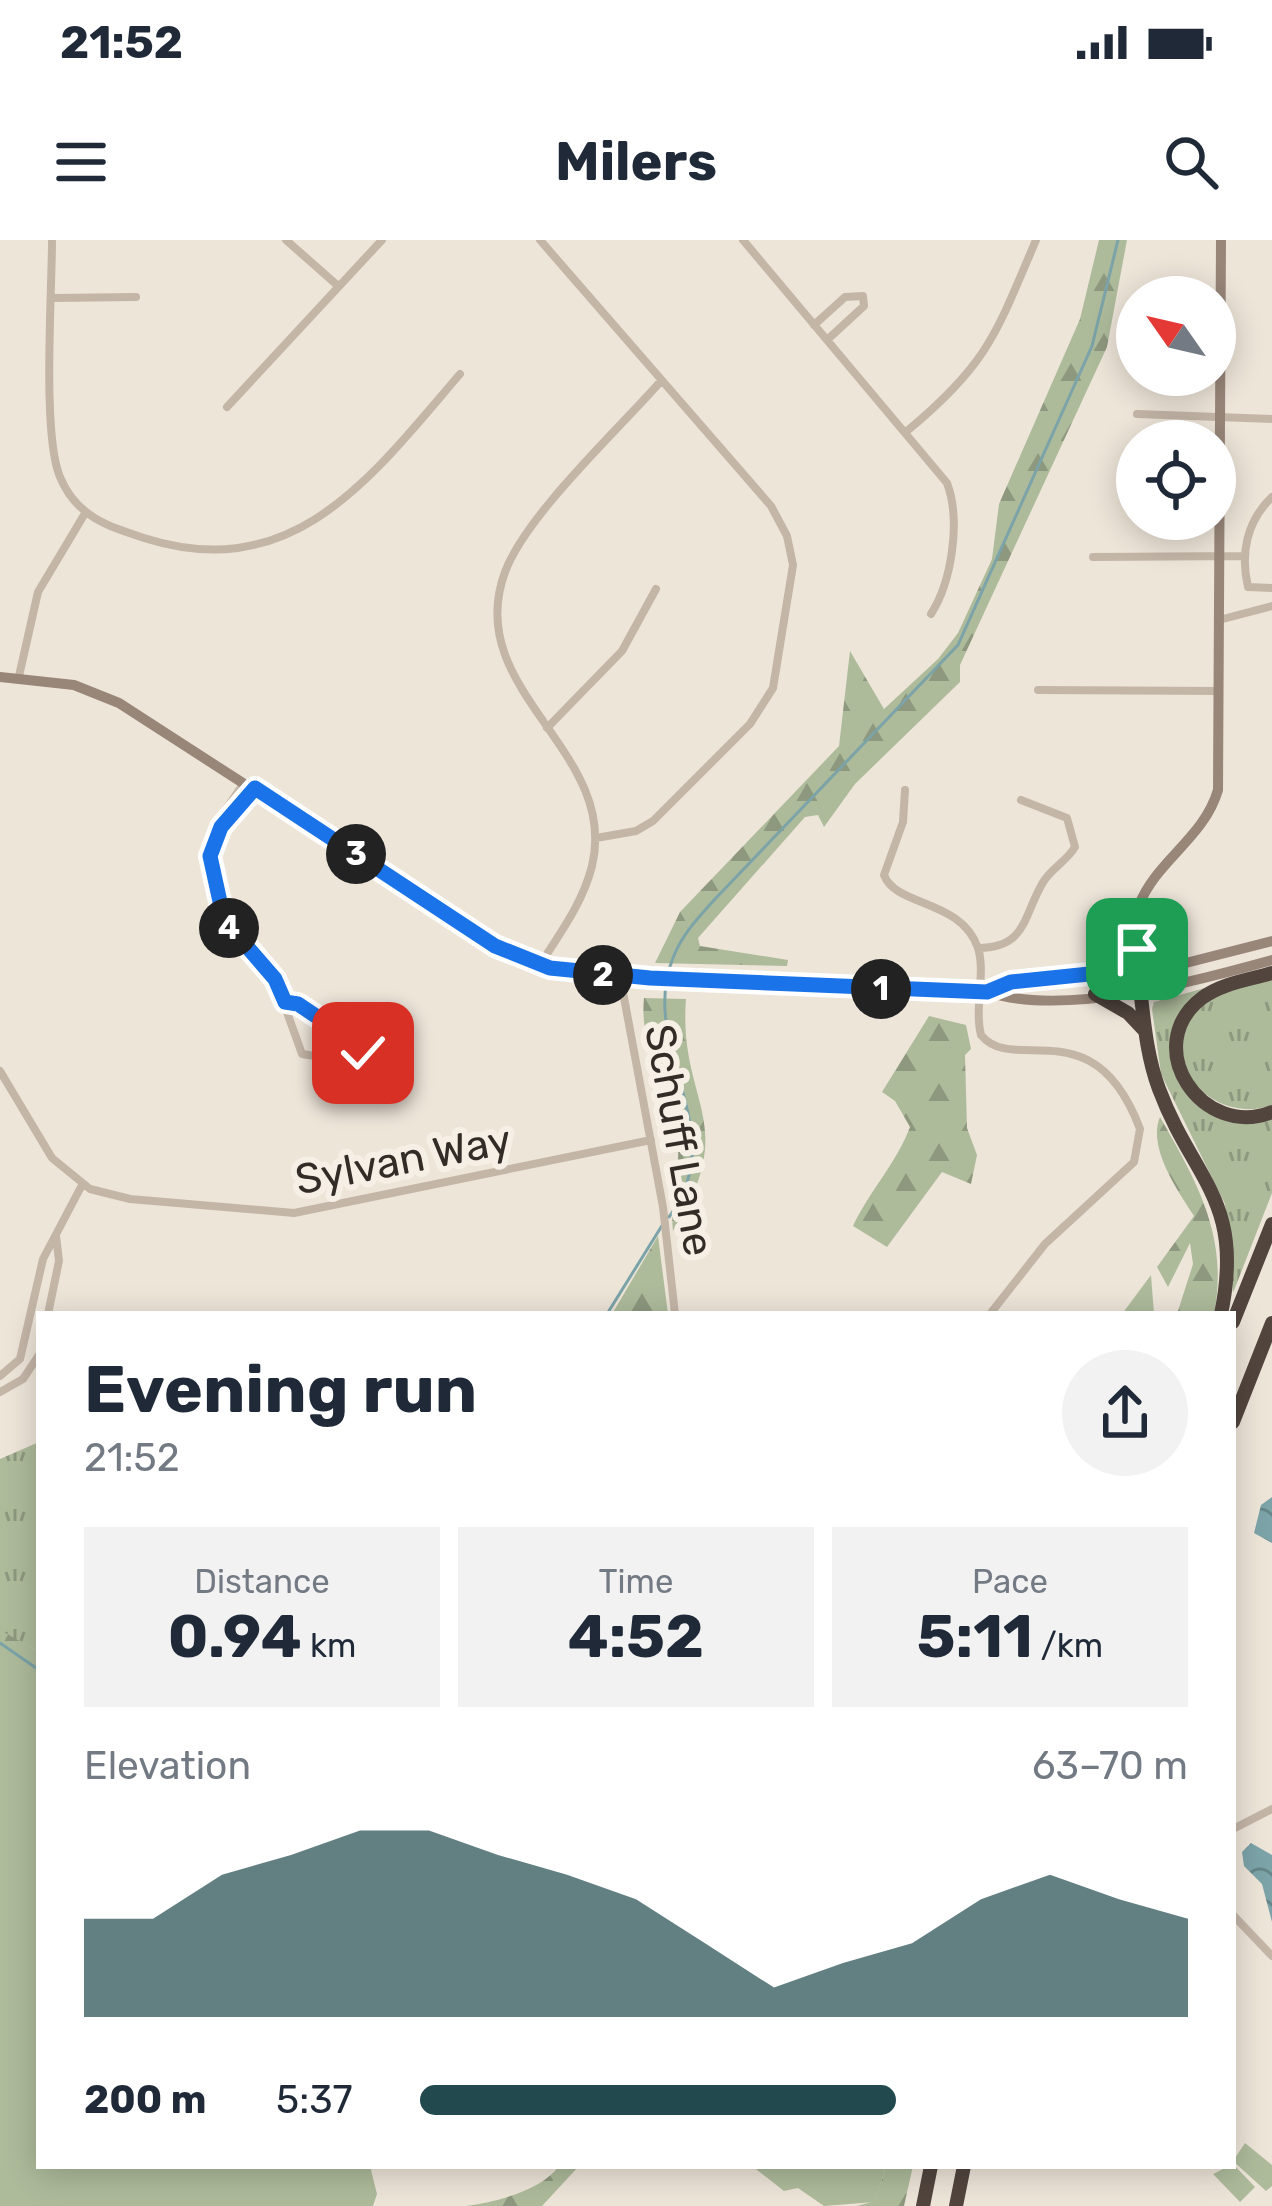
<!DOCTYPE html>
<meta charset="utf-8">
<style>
:root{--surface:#fff;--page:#f2f2f3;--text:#1f2937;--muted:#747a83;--accent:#21494e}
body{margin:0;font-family:Rubik,sans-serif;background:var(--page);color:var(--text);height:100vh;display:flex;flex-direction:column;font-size:45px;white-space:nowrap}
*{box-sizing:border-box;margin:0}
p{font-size:39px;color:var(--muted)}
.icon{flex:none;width:66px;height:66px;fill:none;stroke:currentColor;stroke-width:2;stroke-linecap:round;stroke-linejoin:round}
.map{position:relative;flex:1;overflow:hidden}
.side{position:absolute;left:36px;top:1071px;width:1200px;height:858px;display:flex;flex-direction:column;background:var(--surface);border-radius:0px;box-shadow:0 6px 30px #0003}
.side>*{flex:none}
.needle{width:78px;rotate:304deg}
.buttons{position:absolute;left:1116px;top:36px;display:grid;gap:24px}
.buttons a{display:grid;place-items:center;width:120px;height:120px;border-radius:50%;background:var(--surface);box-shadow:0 6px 30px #0003;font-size:60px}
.pin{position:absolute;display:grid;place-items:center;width:102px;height:102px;color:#fff;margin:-51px;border-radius:24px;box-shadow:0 6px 18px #0006}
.km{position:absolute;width:60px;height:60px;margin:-30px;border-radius:50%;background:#222;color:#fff;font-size:33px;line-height:60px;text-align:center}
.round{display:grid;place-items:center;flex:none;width:126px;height:126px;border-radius:63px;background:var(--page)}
.headline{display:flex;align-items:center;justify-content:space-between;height:204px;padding:0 48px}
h1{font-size:66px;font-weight:700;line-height:90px}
.stats{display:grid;grid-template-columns:repeat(3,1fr);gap:18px;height:204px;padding:12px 48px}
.stats div{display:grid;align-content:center;border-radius:0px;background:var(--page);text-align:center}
.stats b{font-size:60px;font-weight:700}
.stats small{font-size:33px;font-weight:400}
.stats p{font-size:33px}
.chart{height:336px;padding:24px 48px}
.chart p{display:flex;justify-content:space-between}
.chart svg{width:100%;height:216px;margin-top:12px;fill:var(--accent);opacity:.7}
ul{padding:0 48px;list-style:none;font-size:39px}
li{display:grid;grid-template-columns:192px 144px 1fr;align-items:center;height:90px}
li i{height:30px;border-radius:15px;background:var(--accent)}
.status{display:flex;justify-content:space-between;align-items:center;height:84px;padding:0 60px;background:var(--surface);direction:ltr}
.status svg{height:33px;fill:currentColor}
header{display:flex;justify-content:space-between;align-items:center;height:156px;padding:0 48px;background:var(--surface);font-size:54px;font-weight:700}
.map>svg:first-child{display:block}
</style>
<div class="status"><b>21:52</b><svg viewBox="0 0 49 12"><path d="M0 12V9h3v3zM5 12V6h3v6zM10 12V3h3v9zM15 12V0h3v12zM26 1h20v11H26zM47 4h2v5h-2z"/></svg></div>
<header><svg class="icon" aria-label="menu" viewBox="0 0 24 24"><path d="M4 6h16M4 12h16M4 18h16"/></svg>Milers<svg class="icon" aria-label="search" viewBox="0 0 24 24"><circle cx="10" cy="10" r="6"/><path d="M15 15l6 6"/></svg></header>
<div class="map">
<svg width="1272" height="1966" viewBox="0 0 1272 1966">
<defs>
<pattern id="grass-tufts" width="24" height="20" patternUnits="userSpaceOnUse" patternTransform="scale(3)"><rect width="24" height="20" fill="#aebb9b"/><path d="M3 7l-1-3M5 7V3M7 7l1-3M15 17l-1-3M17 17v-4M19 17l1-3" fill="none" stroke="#8e987e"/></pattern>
<pattern id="forest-firs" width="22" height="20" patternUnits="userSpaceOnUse" patternTransform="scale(3)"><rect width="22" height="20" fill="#aebb9b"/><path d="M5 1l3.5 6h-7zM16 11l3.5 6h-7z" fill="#8e987e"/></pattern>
<pattern id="water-waves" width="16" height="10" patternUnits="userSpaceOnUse" patternTransform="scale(3)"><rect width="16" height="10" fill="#7ba3a8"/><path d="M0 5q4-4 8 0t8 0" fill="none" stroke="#658589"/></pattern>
</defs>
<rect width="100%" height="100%" fill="#eee5d9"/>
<path fill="url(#grass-tufts)" d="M1272,739V865C1212,887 1149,817 1201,767C1219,749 1249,746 1272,739Z
M1205,748C1142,804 1182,904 1272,877V953L1233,1053L1225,964L1161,834L1152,769L1154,762Z
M39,1202V1412L0,1391V1219Z"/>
<path fill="url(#forest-firs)" d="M1099,0H1127L1107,107L960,425V442L855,544L824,587L818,575L805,577L698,698L700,706L788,720L787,726L655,723L680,672L839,506L850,411L884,469L938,419L958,393L992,319L999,264L1080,79Z
M644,758L686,759C678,864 742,881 673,991C669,957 684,921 676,887C666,842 639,806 644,758Z
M929,776L966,785L971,809L965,815L967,888L977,915L971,944L942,932L887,1007L853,986C870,950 896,924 910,887L895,861L882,852Z
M1160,877C1197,942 1229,997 1214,1074H1177L1193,1024L1190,1003L1168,1047L1157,1027L1194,976C1178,951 1147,907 1160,877Z
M658,996L668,1074H612Z
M1151,1035L1154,1074H1122Z
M0,1351V1390L39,1412V1472L0,1456Z
M559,1926H579L542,1966H466C495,1962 541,1951 559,1926Z
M886,1926H913L904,1966H857L875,1961Z"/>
<path fill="#aebb9b" d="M0,1420L39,1444V1926H370L377,1954L373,1966H0Z
M1245,1903L1272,1925V1946L1266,1951L1233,1921Z
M1233,1924L1255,1947L1240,1962L1213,1934Z
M752,1926H886L875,1962L824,1966L798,1948L784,1951Z"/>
<path fill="url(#water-waves)" d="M1272,1257V1303L1254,1293L1261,1265Z
M1251,1603L1272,1615V1682L1262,1644L1244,1626L1242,1612Z"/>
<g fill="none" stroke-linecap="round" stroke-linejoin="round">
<path stroke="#7ba3a8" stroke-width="3" d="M669,977C734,892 637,806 673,718C682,694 699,677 716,658L958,405L1092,106L1118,0
M607,1074L663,984
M0,1403L39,1430"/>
<path stroke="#c4b6a7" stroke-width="8" d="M52,0C52,53 42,195 60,237C76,276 107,286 144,298C295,346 373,235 460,134
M286,0L337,45
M540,0L771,266L787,296L793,325L773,448L750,484L653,581L636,591L596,598
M743,0L947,243C961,280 952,341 931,374
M52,58L136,57
M814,85L845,57L863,56L864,66L827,100
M227,167L382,0
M1137,174L1272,179
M907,191C988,124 996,94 1036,0
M1272,257C1247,281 1240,313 1248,347L1272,348
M1093,317L1245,316
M1219,380L1272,366
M19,436L38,352L84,275
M1038,450L1218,451
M547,488L622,411L656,349
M244,543L224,572L211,609L221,668L231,691L275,739L302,814L359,823V805L298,764L285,762
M905,550L903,582L884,635C896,667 961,659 978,708C986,733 974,768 981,795C1014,836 1094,766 1140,889L1134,922L1045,1004L990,1074
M223,586L255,548
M978,708C1026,708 1023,677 1042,644C1050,629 1066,622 1075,607L1067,578L1021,560
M541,723C561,692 583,662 592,626C620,510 461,451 505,332C526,275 619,189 661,141
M620,736L663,967L675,1074
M0,831L52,918L90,949L130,959L294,973L651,900
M48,1074L59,1021L56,996
M0,1136L20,1119L43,1019L82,945
M0,1152L23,1139L39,1115
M1233,1589L1272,1569
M1233,1675L1272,1716"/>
<path stroke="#988679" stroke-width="10" d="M0,437L74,445L119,463L495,706L551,727L601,735L987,752C1065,777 1193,742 1272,720
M1140,748C1137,724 1129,689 1139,665C1157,620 1204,598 1218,550L1221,0
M987,752L1011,742L1174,726L1272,701"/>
<path stroke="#52453e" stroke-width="14" d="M1272,733C1249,740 1222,743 1202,758C1139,806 1202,900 1272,872
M1140,748C1144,782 1147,817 1159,849C1193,940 1245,960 1221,1074
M1095,754L1128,773L1145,791
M1233,1082L1272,984
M1233,1182L1272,1083
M923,1966L931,1926
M956,1966L964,1926"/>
</g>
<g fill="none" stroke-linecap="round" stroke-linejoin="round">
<g stroke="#fff" stroke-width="24">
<path id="route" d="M363,813L359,805L298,764L285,762L275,739L224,680L210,616L221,587L255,548L495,706L550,728L650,738L987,752L1011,742L1138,729L1137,709"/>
</g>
<use href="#route" stroke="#1a73e8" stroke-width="15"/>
</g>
<g text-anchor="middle" stroke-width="12" stroke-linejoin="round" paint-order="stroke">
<g font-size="42" fill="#322b26" stroke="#f6efe5">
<text transform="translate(680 900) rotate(80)" y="15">Schuff Lane</text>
<text transform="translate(403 919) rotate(-11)" y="15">Sylvan Way</text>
</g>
</g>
</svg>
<div class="buttons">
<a><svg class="needle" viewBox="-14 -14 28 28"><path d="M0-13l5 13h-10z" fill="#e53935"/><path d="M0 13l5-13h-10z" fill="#747a83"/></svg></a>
<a><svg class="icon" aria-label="locate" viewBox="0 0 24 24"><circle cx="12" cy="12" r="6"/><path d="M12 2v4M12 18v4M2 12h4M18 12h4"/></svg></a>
</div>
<div class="pin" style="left:1137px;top:709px;background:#1e9e55"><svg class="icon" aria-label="arrive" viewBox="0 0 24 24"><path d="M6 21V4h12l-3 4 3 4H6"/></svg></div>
<div class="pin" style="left:363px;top:813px;background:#d93025"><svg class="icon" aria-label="check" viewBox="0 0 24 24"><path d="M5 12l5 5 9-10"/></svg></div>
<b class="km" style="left:881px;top:749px">1</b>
<b class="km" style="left:603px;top:735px">2</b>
<b class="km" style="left:356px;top:614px">3</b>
<b class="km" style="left:229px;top:688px">4</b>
<section class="side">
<div class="headline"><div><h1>Evening run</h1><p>21:52</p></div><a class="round"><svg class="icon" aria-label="share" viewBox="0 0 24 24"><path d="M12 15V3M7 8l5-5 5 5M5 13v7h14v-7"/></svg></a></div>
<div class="stats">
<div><p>Distance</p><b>0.94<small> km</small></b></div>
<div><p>Time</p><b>4:52</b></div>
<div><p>Pace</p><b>5:11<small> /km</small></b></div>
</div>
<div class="chart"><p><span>Elevation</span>63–70 m</p>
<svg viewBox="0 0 160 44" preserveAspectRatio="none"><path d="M0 44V24L10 24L20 15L30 11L40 6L50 6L60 11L70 15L80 20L90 29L100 38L110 33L120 29L130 20L140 15L150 20L160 24V44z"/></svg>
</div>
<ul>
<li><b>200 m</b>5:37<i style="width:62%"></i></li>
</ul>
</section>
</div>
